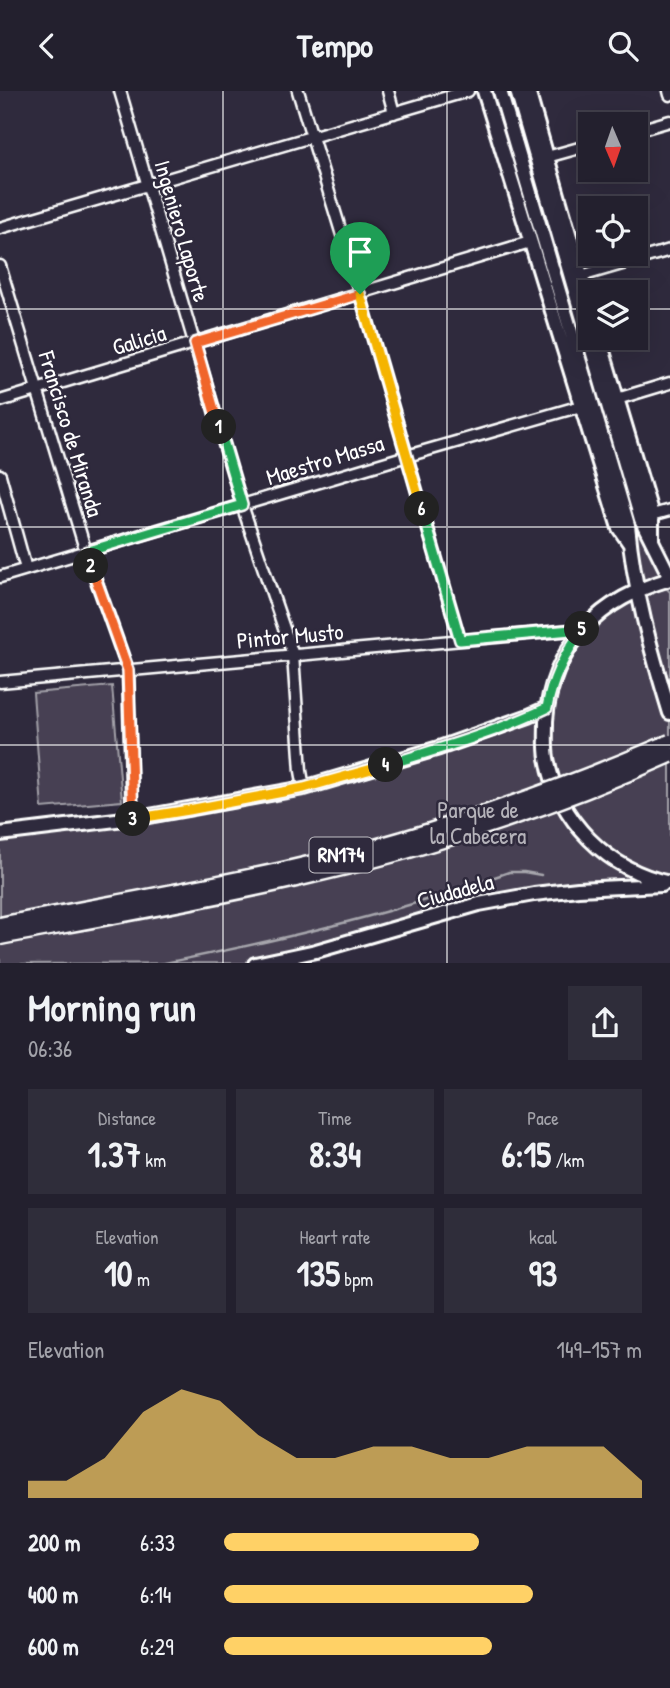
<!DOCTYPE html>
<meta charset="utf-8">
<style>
:root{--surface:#23202e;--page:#2f2d3a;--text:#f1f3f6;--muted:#a3a3aa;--line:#403e4a;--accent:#ffd166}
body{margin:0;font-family:"Patrick Hand",sans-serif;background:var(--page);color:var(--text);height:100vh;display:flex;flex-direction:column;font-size:26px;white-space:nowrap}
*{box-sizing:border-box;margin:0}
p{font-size:23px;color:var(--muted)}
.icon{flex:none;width:38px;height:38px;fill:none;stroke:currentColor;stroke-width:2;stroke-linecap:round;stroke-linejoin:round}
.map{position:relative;height:872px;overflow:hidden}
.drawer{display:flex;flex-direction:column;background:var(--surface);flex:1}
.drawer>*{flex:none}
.needle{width:46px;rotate:178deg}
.tools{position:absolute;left:578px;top:21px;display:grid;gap:14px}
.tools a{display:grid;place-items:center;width:70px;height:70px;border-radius:0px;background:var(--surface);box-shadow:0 7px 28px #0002,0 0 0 2px var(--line);font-size:35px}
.pin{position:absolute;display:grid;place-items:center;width:60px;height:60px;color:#fff;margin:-72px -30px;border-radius:50% 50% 50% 0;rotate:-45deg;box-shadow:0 0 7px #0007}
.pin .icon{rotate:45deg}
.km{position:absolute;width:35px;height:35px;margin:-18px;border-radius:50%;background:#222;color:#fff;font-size:19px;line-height:35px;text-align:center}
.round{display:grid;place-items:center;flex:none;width:74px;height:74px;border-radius:0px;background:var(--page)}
.summary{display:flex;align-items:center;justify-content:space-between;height:119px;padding:0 28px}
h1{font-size:38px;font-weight:700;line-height:52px}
.metrics{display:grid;grid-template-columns:repeat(3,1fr);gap:10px;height:119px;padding:7px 28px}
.metrics div{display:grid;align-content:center;border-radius:0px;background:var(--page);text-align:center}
.metrics b{font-size:35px;font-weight:700}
.metrics small{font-size:19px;font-weight:400}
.metrics p{font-size:19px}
.chart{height:196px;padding:14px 28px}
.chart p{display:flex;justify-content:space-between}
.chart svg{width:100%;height:126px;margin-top:7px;fill:var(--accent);opacity:.7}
ul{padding:0 28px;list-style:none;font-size:23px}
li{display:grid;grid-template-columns:112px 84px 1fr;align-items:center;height:52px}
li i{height:18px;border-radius:9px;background:var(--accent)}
header{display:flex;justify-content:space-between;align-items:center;height:91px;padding:0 28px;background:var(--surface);font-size:32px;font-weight:700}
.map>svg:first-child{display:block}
</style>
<header><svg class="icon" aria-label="back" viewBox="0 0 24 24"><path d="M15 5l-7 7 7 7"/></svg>Tempo<svg class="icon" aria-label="search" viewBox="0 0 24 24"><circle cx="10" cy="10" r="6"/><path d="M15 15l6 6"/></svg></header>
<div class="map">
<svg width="670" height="873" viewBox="0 0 670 873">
<rect width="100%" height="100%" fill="#2f2a3d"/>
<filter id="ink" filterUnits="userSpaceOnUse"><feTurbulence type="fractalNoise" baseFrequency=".0143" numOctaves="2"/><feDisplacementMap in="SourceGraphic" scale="14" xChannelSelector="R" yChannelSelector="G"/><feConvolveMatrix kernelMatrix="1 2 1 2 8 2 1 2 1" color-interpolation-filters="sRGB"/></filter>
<g filter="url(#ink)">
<path fill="#464152" stroke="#a2a0a8" stroke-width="2" d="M484,0H528L590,215V247L652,450L670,486L637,499L670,622V794L533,803L255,872L0,873V743L304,697L547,616L570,556L636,499L630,453Z
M666,497L670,501V594L645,515V508L648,503Z
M112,595L122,710L42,717L33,602Z"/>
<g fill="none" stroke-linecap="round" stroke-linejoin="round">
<path stroke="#a7a6ad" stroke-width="2.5" d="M160,873C241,857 322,839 402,816C438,806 474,793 509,781H524L541,784"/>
<g stroke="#fff" stroke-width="15">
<path id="minor" d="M120,0L242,414L293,564L301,680L304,697
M298,0L360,203L460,549
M388,0L394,22
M669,0L670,4
M635,40L670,30
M547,66L590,54
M0,137L468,0
M0,175L86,461L128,579L132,728
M581,185L670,159
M617,308L670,292
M0,310L530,151
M0,384L26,478
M652,424L670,419
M0,486L407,365L581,315
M0,591L583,538"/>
</g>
<g stroke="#fff" stroke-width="18">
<path id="major" d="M484,0L619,437L630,453
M500,0L628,434C634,499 651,560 670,622
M517,0L641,428L670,486
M528,0L590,215
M599,247L652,424V449
M670,488C637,498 607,512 584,538C561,563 548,596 546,630C546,642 545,655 547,667C558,730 608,779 670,792
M0,743L149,725L304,697L439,657L529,625L547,617
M255,873L316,860L479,813L534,803L578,798L662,794"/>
</g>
<use href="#minor" stroke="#2f2a3d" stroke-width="10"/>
<use href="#major" stroke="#2f2a3d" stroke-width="12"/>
<g stroke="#fff" stroke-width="19" stroke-linecap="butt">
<path id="highway-bridge" d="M0,834C96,815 192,799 287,778C419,749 546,704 670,651
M0,846C97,828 195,811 292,789C420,760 550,718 670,664"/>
</g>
<use href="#highway-bridge" stroke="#2f2a3d" stroke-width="14"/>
</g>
</g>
<g fill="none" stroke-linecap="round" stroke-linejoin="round" filter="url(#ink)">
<g stroke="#fff" stroke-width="14">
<path id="split-1" d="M219,336L195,252L360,203"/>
</g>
<g stroke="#fff" stroke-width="14">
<path id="split-2" d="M91,475L86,461L242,414L219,336"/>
</g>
<g stroke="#fff" stroke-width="14">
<path id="split-3" d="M91,475L128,579L133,728"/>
</g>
<g stroke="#fff" stroke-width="14">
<path id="split-4" d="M133,728L189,719L304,697L386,674"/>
</g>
<g stroke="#fff" stroke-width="14">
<path id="split-5" d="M386,674C439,658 497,641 547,617C552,587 565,562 583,538H582"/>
</g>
<g stroke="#fff" stroke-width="14">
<path id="split-6" d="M422,418L460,549L582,538"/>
</g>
<g stroke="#fff" stroke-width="14">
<path id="split-7" d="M360,203L422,418"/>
</g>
<use href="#split-1" stroke="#f0652b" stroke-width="9"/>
<use href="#split-2" stroke="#22a559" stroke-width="9"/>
<use href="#split-3" stroke="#f0652b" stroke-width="9"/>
<use href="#split-4" stroke="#f5b400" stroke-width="9"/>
<use href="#split-5" stroke="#22a559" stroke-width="9"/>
<use href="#split-6" stroke="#22a559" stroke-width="9"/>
<use href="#split-7" stroke="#f5b400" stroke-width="9"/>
</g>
<path fill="none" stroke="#fff" stroke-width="2" stroke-opacity="0.55" d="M223,0V873M447,0V873M0,218H590M635,218H670M0,436H670M0,654H670"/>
<g text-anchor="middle" stroke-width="5" stroke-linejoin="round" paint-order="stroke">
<rect fill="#2f2a3d" stroke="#c1bfc5" stroke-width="2" x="309.5" y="746.5" width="63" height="35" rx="5"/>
<g font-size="21" font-weight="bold" fill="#fff">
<text x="341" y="771">RN174</text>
</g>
<g font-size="23" fill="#fff" stroke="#2f2a3d">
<text transform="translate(182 140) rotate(74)" y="8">Ingeniero Laporte</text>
<text transform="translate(139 249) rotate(-17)" y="8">Galicia</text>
<text transform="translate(71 343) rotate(73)" y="8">Francisco de Miranda</text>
<text transform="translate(325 369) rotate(-17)" y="8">Maestro Massa</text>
<text transform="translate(290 545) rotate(-5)" y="8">Pintor Musto</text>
<text transform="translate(455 800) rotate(-15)" y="8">Ciudadela</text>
</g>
<g font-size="23" fill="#b5b3ba" stroke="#2f2a3d">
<text x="478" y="727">Parque de<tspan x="478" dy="26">la Cabecera</tspan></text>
</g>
</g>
</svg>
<div class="tools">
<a><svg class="needle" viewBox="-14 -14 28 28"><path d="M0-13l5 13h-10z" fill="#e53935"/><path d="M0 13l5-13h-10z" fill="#a3a3aa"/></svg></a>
<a><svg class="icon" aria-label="locate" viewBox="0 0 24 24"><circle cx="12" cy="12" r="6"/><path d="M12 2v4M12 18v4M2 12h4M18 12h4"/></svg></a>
<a><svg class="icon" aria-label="layers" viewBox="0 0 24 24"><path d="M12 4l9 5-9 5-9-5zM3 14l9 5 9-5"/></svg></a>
</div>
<div class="pin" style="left:360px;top:203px;background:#1e9e55"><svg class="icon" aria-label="arrive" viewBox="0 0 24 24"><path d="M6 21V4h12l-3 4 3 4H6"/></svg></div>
<b class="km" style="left:219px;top:336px">1</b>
<b class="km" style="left:91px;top:475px">2</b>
<b class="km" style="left:133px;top:728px">3</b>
<b class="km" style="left:386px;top:674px">4</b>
<b class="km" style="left:582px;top:538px">5</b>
<b class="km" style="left:422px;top:418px">6</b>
</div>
<section class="drawer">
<div class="summary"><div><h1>Morning run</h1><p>06:36</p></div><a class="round"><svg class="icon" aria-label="share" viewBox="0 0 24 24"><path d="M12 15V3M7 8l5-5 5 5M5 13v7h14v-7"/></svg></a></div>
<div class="metrics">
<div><p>Distance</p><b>1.37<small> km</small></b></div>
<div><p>Time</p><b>8:34</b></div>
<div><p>Pace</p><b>6:15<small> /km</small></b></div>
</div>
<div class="metrics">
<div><p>Elevation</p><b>10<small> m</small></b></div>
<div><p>Heart rate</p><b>135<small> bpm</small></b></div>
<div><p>kcal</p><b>93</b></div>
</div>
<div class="chart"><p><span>Elevation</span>149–157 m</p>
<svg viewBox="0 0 160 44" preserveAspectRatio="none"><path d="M0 44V38L10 38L20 30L30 14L40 6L50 10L60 22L70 30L80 30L90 26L100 26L110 30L120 30L130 26L140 26L150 26L160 38V44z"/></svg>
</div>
<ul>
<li><b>200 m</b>6:33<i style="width:61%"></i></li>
<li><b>400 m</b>6:14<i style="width:74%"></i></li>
<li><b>600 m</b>6:29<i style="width:64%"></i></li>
</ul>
</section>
